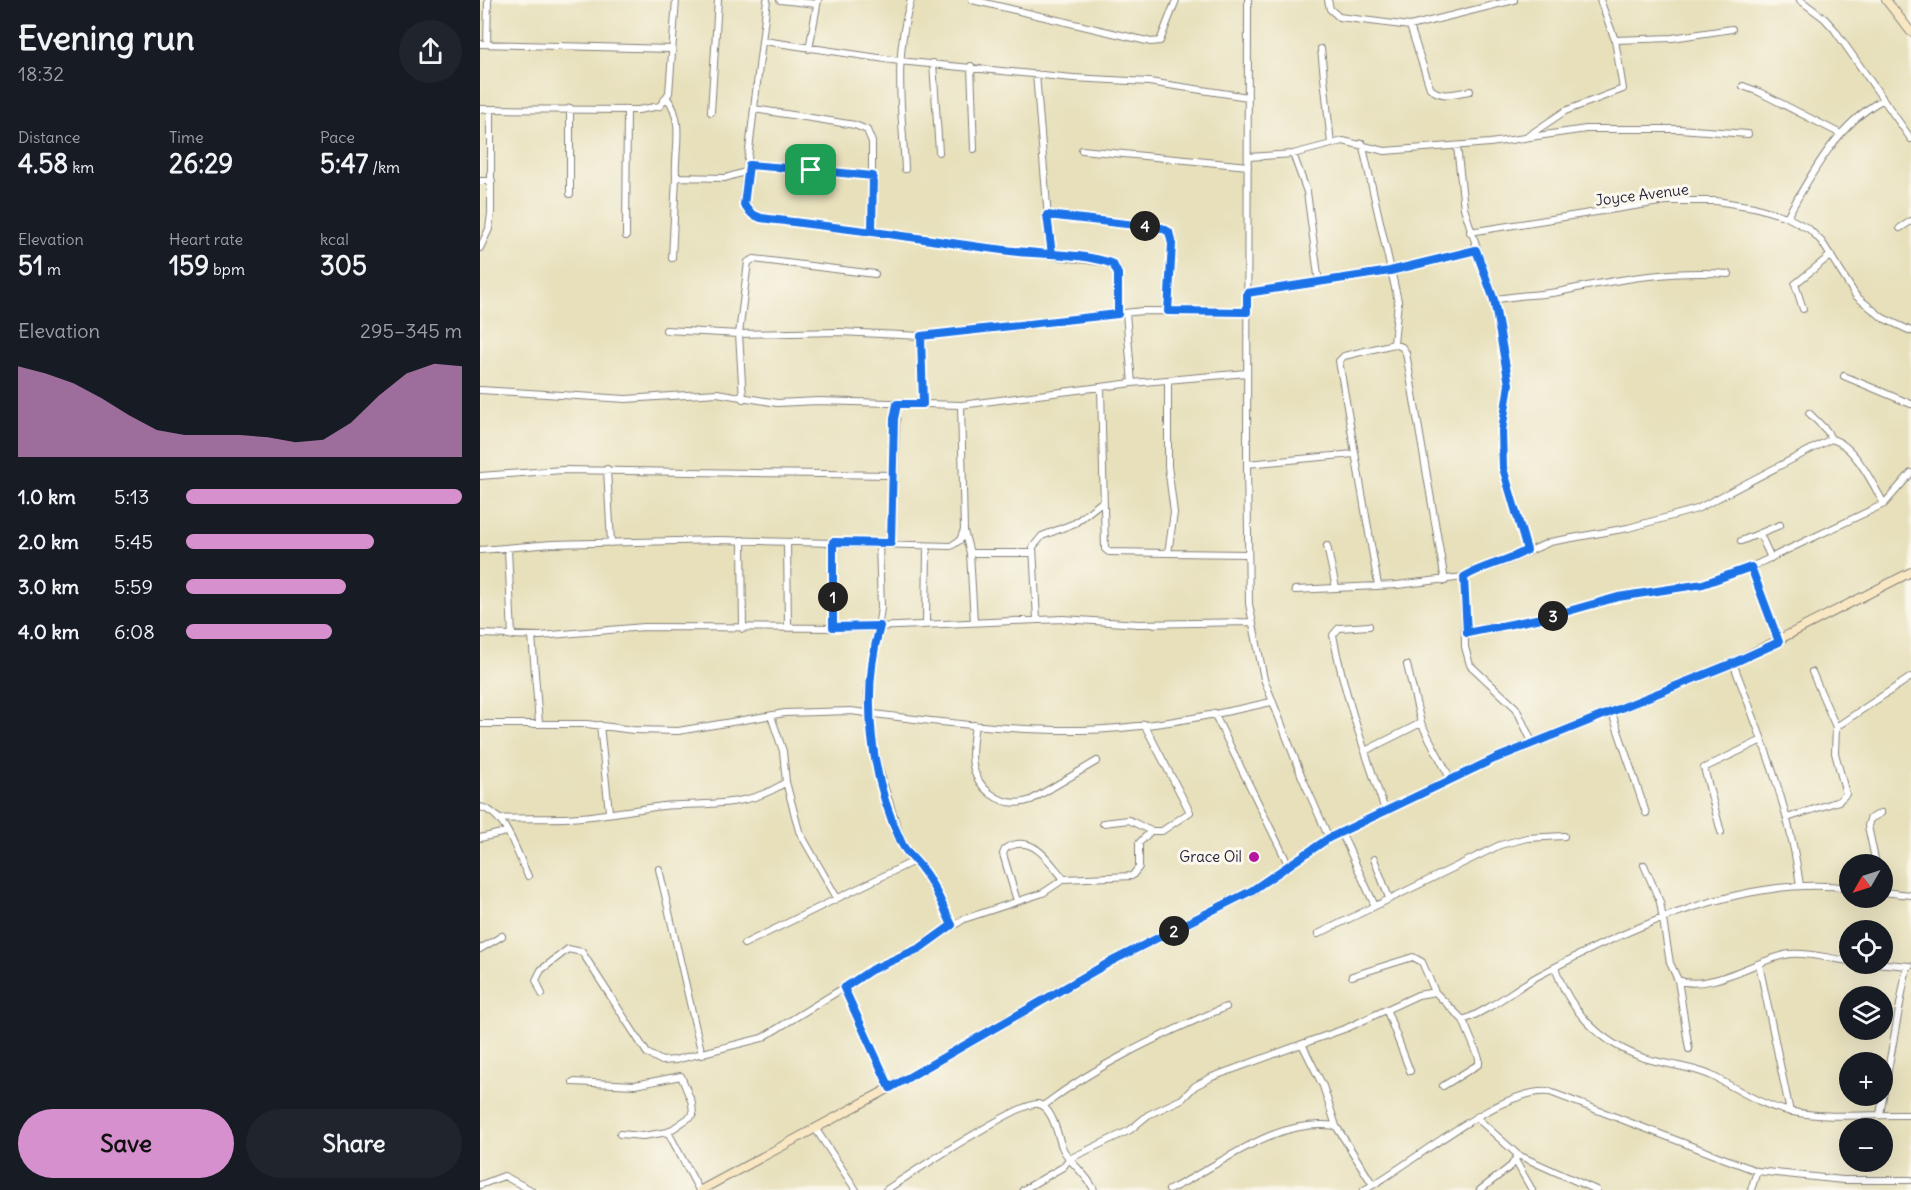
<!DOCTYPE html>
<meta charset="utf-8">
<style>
:root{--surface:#171b24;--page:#20242c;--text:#f1f3f6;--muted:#9ea1a6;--accent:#d690ce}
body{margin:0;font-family:Delius,sans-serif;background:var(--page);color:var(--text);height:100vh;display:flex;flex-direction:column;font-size:22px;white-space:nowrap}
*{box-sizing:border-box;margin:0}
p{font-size:20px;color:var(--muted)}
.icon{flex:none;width:33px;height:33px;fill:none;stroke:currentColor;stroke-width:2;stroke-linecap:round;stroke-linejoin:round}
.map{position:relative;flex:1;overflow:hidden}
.side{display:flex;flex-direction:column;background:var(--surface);width:480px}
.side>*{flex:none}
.needle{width:39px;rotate:231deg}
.tools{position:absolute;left:1359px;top:854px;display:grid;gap:12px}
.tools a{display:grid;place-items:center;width:54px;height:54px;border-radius:50%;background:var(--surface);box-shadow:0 6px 24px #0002;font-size:30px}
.pin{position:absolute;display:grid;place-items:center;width:51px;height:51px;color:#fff;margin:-26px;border-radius:12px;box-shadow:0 3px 9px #0006}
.km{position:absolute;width:30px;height:30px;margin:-15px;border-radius:50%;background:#222;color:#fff;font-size:16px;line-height:30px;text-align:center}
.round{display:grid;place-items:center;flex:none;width:63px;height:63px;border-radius:32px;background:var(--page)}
.summary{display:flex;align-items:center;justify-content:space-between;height:102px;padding:0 18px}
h1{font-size:33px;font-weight:800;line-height:45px}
.stats{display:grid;grid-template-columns:repeat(3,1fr);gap:9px;height:102px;padding:6px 18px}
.stats div{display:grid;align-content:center}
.stats b{font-size:26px;font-weight:800}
.stats small{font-size:16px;font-weight:400}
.stats p{font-size:16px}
.chart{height:168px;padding:12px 18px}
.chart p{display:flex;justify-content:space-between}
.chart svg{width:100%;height:108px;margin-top:6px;fill:var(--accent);opacity:.7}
.primary-button{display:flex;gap:12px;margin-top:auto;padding:12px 18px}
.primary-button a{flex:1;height:69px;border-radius:36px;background:var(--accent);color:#111;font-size:24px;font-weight:800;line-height:69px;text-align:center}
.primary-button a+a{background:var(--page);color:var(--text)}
ul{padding:0 18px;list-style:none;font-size:20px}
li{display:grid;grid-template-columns:96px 72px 1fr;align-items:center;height:45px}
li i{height:15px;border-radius:8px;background:var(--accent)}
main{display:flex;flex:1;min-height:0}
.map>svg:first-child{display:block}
</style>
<main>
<section class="side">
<div class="summary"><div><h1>Evening run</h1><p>18:32</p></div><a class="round"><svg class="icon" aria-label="share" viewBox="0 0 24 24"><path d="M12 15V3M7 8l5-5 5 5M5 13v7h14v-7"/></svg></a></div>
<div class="stats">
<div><p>Distance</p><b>4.58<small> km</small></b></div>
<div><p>Time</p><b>26:29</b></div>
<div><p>Pace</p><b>5:47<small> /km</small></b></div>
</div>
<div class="stats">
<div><p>Elevation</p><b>51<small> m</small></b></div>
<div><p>Heart rate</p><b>159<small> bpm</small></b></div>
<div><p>kcal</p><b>305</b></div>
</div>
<div class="chart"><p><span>Elevation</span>295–345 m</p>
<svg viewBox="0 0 160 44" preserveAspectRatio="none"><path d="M0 44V7L10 10L20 14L30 20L40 27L50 33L60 35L70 35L80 35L90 36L100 38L110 37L120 30L130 19L140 10L150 6L160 7V44z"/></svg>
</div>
<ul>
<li><b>1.0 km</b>5:13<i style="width:100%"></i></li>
<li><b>2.0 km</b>5:45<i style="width:68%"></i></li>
<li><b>3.0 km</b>5:59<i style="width:58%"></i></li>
<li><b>4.0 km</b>6:08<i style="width:53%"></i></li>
</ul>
<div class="primary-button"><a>Save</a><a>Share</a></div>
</section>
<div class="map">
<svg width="1431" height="1190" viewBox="0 0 1431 1190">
<rect width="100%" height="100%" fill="#fbf7ec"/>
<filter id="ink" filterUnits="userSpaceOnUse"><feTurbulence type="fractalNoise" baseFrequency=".0167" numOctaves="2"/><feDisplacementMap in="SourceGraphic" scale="12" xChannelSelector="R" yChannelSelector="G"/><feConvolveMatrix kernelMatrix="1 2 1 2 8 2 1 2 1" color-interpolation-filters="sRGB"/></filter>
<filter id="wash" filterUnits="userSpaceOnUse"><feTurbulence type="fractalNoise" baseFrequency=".008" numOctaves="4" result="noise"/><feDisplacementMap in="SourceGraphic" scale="24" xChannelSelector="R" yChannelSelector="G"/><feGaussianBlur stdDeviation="1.35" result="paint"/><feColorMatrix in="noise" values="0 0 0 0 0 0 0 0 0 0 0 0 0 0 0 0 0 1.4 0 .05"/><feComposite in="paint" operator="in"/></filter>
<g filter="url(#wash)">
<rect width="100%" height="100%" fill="#e7e0bb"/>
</g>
<g filter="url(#ink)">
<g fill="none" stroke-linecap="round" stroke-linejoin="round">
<g stroke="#84817b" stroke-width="8">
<path id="street" d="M287,0L263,200L269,212L281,218L630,263L638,269V313
M300,0L337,4
M492,0L671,42L680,41L696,0
M768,0L767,464L769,604L784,679L822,777L849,838
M848,0L850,9L859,17L930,26L1034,0
M1320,0L1344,18L1354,29L1431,139
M930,26L950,88C961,99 976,93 990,91
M1135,40L1192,38L1252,29
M284,41L419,61L593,78L669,82L768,97
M0,44L191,49
M7,44L8,0
M329,49L338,0
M841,49L851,144
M453,63L459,152
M491,66L494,149
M556,74L571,254
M1263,86L1279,92L1359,133
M187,98C205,121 194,151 196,177L245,178L268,171
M0,109L158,110L180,106L189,93L196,0
M274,109L375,125L387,130L392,142V232
M231,112L238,0
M1048,136L1085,111L1143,89L1135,40L1120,0
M882,143L918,301L914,344
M977,146L984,208L1014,300L1029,384L1022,431L1023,468L1047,550
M602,150L768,166
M813,154L827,192L839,283
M768,157L813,154L863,141L905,151L1010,143L1106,129H1199L1268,134
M269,165L393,176
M425,169C422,109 413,58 431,0
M0,181H12
M90,194V108
M567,215L682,228L689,232L692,245L688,311
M1307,217C1332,173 1357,125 1402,100
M1420,228L1431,221
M990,232L1186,201H1236L1274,207L1307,217L1329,229L1342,242L1376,296L1403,318L1431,331
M146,236L147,109
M0,248L9,229L11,213V109
M192,258L196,177
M767,293L911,271L996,250
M1014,300C1037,294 1060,296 1083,291C1138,279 1192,270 1249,274
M1323,309L1315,284L1351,255
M646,313L652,383
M186,330L259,334L360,332L441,336L662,311L767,312
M441,336L443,404
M1364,376L1431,404
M688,380V466L694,513L688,553L768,554
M621,388L625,549L629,552L688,553
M0,390L146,399L237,393L297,403L338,401L481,405L652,383L767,373
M263,399L259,334L268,262L274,259L395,274
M1329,413L1347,431L1351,439
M767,464L874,454
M127,469L131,543
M0,476L83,470L412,475
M484,531L490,553L494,622
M1280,534L1291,558
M262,540L263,629
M1261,541L1300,525
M307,542L308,627
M399,543L401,608L388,693L389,714L397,763L423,846L443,869L472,925
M411,543L417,404
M847,546L856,588
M28,549L32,636
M0,550L72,544L238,540L471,546L480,540L484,530L481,405
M490,553H552
M1271,567L1299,641
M984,577L985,647L990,665L1036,708L1053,744
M898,585L859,361L864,356L914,344L922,347L926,353L965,581
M815,590L917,585L984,577L995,571L1025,562L1070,542L1148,528L1217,509L1351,439C1374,444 1393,484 1404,504
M557,620L553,547L562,536L595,523L622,502
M446,624L447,547
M889,626L859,628L853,635C864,694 885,752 905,810
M353,627V542
M987,633L1071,616L1138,597L1223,584L1271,567L1404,504L1431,473
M0,634L60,636L164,627L371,628L583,619L659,624L771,622
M52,636L59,723
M1253,663C1281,736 1310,808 1320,886
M927,665L941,723L970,778
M1131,710L1166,813
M734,713L809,866
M291,716L303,751L306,782L319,831L357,898
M0,724H107L153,730L198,731L305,713L371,711C447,721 526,731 602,730C665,729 731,716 791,702
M120,725L129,812
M495,725C491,751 487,776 511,794C523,803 537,805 551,800L617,761
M1356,727L1431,677
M885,751L941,723
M0,807C26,812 37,854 48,876
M1307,818L1359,801L1366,794L1355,753L1356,727L1332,672
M20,819C50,817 81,820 111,816C135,813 159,809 183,806C227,803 268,808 306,782
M623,823L649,820L671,831
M861,832L895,906
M1241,832L1224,768L1282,740
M0,838L26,832
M894,859L909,898
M1396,864L1388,826L1390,819L1401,813
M1164,865L1180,902L1190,963L1198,980C1230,993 1278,958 1310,954C1329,952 1350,959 1370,961
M179,869L222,1055
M1402,892L1431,895
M537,901L523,854C525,848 526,847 533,845C556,838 570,863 584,879
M838,934L1020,845L1047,838L1084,836
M264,944L434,861
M0,949L22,936
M1394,963L1430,966
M1279,964L1310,1112
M1075,967C1089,1010 1120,1043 1164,1058C1186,1065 1209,1066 1230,1075C1257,1088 1282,1107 1313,1112C1351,1119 1392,1114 1431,1115
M872,976L933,957L942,962L955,992
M1198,980L1209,1049
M364,989L410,1088
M62,994L56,980L61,970L88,949L102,952L167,1053L182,1061L195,1060L282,1038L391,971L440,948L484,919L563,893L584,879L652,876L659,867V843L671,831H682L710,812L664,724
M907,1011L930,1071
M93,1082L155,1085L201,1076L212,1103L213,1115L188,1132
M963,1086L999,1064V1058L983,1020
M563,1106C618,1064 682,1034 746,1007
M1400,1114L1427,966
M997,1118L1038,1155L1116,1190
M335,1128L376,1190
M140,1134L163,1136L188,1132L219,1190
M1035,1160L1052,1190
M0,1185L24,1176L51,1190
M893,1185L856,1126L843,1086L822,1044L867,1028L938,995L955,992L983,1020C1010,1010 1033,990 1058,976C1148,928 1266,874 1370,888
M406,1190C426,1177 542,1100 558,1104C573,1108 577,1134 582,1147C589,1164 606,1172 614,1190
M543,1190L583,1167L589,1159L650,1130L668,1115L702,1099L715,1086L732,1077L822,1044
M689,1190C742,1165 794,1117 856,1126
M884,1190C930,1166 1021,1086 1070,1092L1277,1171L1363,1180H1431
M1000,1190L1031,1166L1038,1155
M1271,1190L1277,1171"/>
</g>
<g stroke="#84817b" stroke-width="10">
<path id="secondary" d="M1406,0L1431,32
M221,1190L410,1088L630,962L771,891L849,838L1014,759L1253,663L1431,572"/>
</g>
<use href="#street" stroke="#fff" stroke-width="6"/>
<use href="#secondary" stroke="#f9e7c3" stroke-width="8"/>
</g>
</g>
<g fill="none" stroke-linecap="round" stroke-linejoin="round" filter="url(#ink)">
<g stroke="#fff" stroke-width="12">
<path id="route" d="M331,170L393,176L392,232C441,238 489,246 538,252C569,255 604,253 633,264L638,274V314L441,336L443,404H417L414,419L411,543L353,542V627L400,626C380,696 391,779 422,844C427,854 436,860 442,869C455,885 463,907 472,925L440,948L391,970L364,988L410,1088L630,962L771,891L849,838L1014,759L1253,663L1299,642L1271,567L1223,584L1138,597L1071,616L987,633L984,577C1003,565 1027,562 1047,550L1023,468L1022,431L1029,384L1014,300L996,250L910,271L767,293V312L688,311L692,244L689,232L682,228L567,215L572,254C529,252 487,245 444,239C390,231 336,225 281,218L272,214L264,205L269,165L331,170"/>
</g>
<use href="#route" stroke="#1a73e8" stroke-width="8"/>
</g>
<circle fill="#b5179e" stroke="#fbf7ec" stroke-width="2" cx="774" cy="857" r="6"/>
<g text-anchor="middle" stroke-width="6" stroke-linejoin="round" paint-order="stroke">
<g font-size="15" fill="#22223b" stroke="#fbf7ec">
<text transform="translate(1162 195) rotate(-7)" y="5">Joyce Avenue</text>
</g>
<g font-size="15" fill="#22223b" stroke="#fbf7ec" text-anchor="end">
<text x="762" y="862">Grace Oil</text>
</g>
</g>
</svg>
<div class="tools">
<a><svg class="needle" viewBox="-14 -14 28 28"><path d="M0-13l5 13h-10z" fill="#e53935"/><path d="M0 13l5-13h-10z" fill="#9ea1a6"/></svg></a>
<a><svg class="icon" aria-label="locate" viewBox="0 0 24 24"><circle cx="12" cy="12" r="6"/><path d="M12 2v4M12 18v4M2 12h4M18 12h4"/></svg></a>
<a><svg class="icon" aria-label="layers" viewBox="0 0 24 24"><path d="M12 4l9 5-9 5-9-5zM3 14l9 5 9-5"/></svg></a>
<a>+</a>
<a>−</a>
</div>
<div class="pin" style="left:331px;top:170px;background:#1e9e55"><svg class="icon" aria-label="arrive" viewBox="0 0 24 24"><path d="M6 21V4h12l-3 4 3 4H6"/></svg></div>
<b class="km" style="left:353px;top:597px">1</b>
<b class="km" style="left:694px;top:931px">2</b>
<b class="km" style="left:1073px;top:616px">3</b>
<b class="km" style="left:665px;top:226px">4</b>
</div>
</main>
